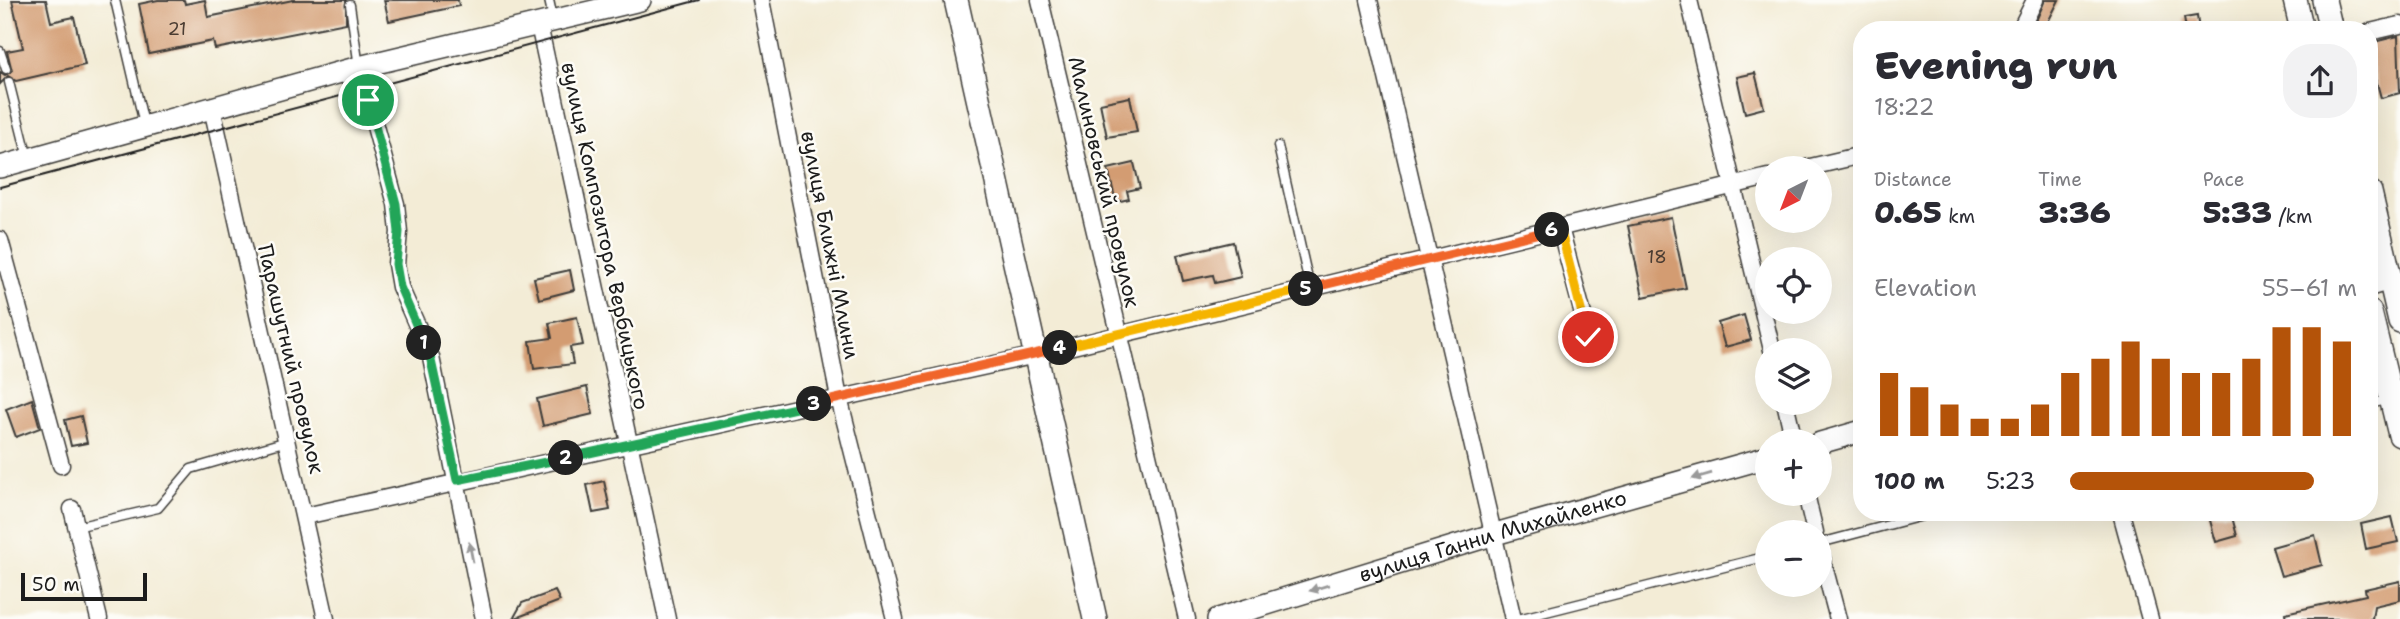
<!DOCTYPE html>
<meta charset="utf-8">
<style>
:root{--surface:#fff;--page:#f2f2f3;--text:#2b2b33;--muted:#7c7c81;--accent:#b45309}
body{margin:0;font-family:"Shantell Sans",sans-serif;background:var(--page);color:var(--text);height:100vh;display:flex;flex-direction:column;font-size:26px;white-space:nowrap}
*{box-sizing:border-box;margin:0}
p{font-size:23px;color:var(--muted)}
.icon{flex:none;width:38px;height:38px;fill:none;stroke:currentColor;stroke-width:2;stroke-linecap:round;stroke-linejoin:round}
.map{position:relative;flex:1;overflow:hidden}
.sheet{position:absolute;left:1853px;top:21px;width:525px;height:500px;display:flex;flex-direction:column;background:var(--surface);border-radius:28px;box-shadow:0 7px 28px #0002}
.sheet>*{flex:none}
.needle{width:46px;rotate:222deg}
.buttons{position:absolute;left:1755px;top:156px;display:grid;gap:14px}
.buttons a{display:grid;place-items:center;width:77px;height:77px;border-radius:50%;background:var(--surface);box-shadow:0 7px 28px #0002;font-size:35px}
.scale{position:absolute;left:21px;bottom:18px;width:126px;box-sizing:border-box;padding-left:7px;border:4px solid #1c1c1c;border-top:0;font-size:19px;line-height:24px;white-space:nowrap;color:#1c1c1c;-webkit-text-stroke:5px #fdfcf7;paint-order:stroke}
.pin{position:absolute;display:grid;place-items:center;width:60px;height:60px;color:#fff;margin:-30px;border:4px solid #fff;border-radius:50%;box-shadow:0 2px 7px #0007}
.km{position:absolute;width:35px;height:35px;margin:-18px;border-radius:50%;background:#222;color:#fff;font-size:19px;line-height:35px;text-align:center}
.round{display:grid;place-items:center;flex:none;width:74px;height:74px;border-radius:28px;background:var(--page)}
.summary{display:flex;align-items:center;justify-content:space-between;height:119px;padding:0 21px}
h1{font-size:38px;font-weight:800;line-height:52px}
.figures{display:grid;grid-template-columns:repeat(3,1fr);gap:10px;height:119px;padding:7px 21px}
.figures div{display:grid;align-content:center}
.figures b{font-size:30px;font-weight:800}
.figures small{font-size:19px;font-weight:400}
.figures p{font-size:19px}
.chart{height:196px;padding:14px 21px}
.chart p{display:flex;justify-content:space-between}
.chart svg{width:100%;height:126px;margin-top:7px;stroke:var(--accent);stroke-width:6}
ul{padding:0 21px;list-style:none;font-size:23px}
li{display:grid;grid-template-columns:112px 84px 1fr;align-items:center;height:52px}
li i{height:18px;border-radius:9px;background:var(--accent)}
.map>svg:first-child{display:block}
</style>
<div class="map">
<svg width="2400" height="619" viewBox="0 0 2400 619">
<rect width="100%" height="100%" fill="#fdfcf7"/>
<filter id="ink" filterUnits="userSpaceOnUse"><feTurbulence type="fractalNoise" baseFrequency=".0143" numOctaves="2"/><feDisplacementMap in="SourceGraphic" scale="14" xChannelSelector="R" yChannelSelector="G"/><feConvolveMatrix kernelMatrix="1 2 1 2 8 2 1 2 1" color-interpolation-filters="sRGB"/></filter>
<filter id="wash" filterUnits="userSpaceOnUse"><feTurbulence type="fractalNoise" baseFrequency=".00686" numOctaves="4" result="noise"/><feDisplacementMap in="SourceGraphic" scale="28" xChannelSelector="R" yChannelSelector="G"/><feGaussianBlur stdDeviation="1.57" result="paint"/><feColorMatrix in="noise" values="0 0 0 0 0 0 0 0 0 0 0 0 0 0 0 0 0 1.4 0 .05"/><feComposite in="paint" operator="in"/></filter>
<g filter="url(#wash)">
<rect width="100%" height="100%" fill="#f3ecd6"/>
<g id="blocks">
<path fill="#d39c72" d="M12,0H46L51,22L74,17L85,65L16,81L8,76L0,84V72L5,75L12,71L7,51L23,48Z
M158,0H184L185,4L205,0L208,17L293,0H346V23L215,49L213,41L149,54L139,4Z
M384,0H458L459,6L389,21Z
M2045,0H2059L2044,30H2032Z
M2197,16L2199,30H2186L2184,18Z
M2398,36L2400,93L2381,98L2370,57V43Z
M1755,73L1764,108L1745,113L1737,77Z
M1130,97L1137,132L1107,137L1100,103Z
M1134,163L1140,188L1127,191L1129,199L1116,202L1108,169Z
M1671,217L1686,288L1643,297L1628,226Z
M1233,242L1241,277L1215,283L1213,275L1183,281L1177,255Z
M570,270L574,290L539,299L534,278Z
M1744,315L1751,340L1725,347L1718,323Z
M577,317L583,345L570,347L573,364L534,369L530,341L552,338L549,323Z
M587,387L593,414L543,426L537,399Z
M32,399L40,428L16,437L6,409Z
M81,416L87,443L71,446L65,420Z
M604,481L610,510L593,513L587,485Z
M2208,513H2231L2237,536L2216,542Z
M2392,517L2398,542L2366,549L2361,524Z
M2315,535L2322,565L2281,576L2272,547Z
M2400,581V600L2374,606L2372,619H2286L2285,613L2366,595L2365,589Z
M555,591L560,601L513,619L522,603Z"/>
</g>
</g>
<g filter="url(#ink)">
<use href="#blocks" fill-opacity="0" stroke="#3c3b38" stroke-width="2"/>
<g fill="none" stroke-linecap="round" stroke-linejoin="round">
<g stroke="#3c3b38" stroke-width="11">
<path id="service" d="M115,0L144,124
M549,0L553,18
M350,5L359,67
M0,51L6,69
M9,82L28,158
M1278,146L1310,288
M2370,404L2390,399
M76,527L158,508L191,469L287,441
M1820,543L1934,513
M1518,619L1768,556"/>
</g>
<g stroke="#3c3b38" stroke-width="19">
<path id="minor" d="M761,0L839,398L895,619
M1040,0L1187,619
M1369,0L1513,619
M1689,0L1772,350
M539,25L667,619
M2020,30L2035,0
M2370,32L2400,25
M359,67L396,204L399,232L396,264L400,287L431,357L484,619
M212,108L326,619
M1806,168L1862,155
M1560,228L1589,337
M0,240L61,465
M1785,402L1794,441
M1806,494L1815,532
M72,509L99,619
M2121,513L2150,619
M305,516L1036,355L1768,177
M1820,551L1838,619"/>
</g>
<g stroke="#3c3b38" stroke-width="24">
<g id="tertiary">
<path d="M0,167L359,67L640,0"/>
<path d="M2370,285L2390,279"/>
<path d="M1820,443L1862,431"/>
<path id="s1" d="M1218,619L1495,534L1768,457"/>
</g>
</g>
<g stroke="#3c3b38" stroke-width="26">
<path id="secondary" d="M956,0L1095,619
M2295,0L2302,30
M2324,0L2331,30
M2370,192L2400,321
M2370,312L2400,435"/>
</g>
<use href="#service" stroke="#fff" stroke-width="8"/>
<use href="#minor" stroke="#fff" stroke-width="16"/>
<use href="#tertiary" stroke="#fff" stroke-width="21"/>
<use href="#secondary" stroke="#fff" stroke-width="23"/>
<path stroke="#1c1c1c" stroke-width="2" d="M0,187L699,0"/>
</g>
<defs><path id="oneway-solid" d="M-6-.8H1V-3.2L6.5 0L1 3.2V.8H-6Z" transform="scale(1.75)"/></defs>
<g fill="#999">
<use href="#oneway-solid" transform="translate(1702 476) rotate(164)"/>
<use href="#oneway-solid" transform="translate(471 552) rotate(-101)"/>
<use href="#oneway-solid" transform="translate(1319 588) rotate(163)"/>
</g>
</g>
<g fill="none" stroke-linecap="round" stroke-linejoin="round" filter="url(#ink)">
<g stroke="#fff" stroke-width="14">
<path id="split-1" d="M368,100L396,204L399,232L396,264L400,287L424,343"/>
</g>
<g stroke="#fff" stroke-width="14">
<path id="split-2" d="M424,343L430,356L457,480L566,458"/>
</g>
<g stroke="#fff" stroke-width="14">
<path id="split-3" d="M566,458L814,404"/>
</g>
<g stroke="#fff" stroke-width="14">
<path id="split-4" d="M814,404L1060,348"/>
</g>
<g stroke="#fff" stroke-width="14">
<path id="split-5" d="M1060,348L1306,289"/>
</g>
<g stroke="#fff" stroke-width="14">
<path id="split-6" d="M1306,289L1552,230"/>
</g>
<g stroke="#fff" stroke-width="14">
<path id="split-7" d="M1552,230L1560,228L1588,337"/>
</g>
<use href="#split-1" stroke="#22a559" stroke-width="9"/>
<use href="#split-2" stroke="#22a559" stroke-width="9"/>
<use href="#split-3" stroke="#22a559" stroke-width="9"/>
<use href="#split-4" stroke="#f0652b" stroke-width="9"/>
<use href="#split-5" stroke="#f5b400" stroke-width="9"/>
<use href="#split-6" stroke="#f0652b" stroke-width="9"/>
<use href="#split-7" stroke="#f5b400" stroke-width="9"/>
</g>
<g text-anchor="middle" stroke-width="5" stroke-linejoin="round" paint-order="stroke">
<g font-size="18" fill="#4a3c32">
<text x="177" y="35">21</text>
<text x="1657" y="263">18</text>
</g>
<g font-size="21" fill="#1c1c1c" stroke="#fdfcf7">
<text transform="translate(1104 182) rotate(77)" y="7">Малиновський провулок</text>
<text transform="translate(605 236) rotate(78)" y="7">вулиця Композитора Вербицького</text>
<text transform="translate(830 245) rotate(79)" y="7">вулиця Ближні Млини</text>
<text transform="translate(291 359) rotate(77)" y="7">Парашутний провулок</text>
<text dy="7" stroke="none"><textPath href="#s1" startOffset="287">вулиця Ганни Михайленко</textPath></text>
</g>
</g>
</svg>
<div class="buttons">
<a><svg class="needle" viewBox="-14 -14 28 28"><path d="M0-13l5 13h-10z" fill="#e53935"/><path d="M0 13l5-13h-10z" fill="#7c7c81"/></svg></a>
<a><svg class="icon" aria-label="locate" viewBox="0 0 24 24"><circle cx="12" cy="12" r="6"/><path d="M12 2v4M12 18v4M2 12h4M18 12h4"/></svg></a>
<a><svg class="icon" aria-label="layers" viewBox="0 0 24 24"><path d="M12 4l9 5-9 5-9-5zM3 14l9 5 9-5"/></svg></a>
<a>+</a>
<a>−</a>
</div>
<div class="scale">50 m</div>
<div class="pin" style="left:368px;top:100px;background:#1e9e55"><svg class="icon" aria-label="arrive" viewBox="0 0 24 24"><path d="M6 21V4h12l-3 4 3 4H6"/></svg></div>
<div class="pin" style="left:1588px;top:337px;background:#d93025"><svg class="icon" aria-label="check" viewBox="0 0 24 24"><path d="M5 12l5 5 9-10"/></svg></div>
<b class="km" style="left:424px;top:343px">1</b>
<b class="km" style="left:566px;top:458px">2</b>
<b class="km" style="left:814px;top:404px">3</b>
<b class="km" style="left:1060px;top:348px">4</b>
<b class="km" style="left:1306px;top:289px">5</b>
<b class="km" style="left:1552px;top:230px">6</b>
<section class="sheet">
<div class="summary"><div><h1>Evening run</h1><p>18:22</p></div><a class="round"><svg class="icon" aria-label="share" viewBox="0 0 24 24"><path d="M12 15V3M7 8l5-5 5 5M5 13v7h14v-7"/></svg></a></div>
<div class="figures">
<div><p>Distance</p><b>0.65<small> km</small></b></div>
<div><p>Time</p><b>3:36</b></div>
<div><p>Pace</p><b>5:33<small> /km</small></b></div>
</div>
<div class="chart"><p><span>Elevation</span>55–61 m</p>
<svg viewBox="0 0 160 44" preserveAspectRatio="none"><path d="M5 44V22M15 44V27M25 44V33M35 44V38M45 44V38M55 44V33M65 44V22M75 44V17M85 44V11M95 44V17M105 44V22M115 44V22M125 44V17M135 44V6M145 44V6M155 44V11"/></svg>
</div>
<ul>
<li><b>100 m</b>5:23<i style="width:85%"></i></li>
</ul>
</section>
</div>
